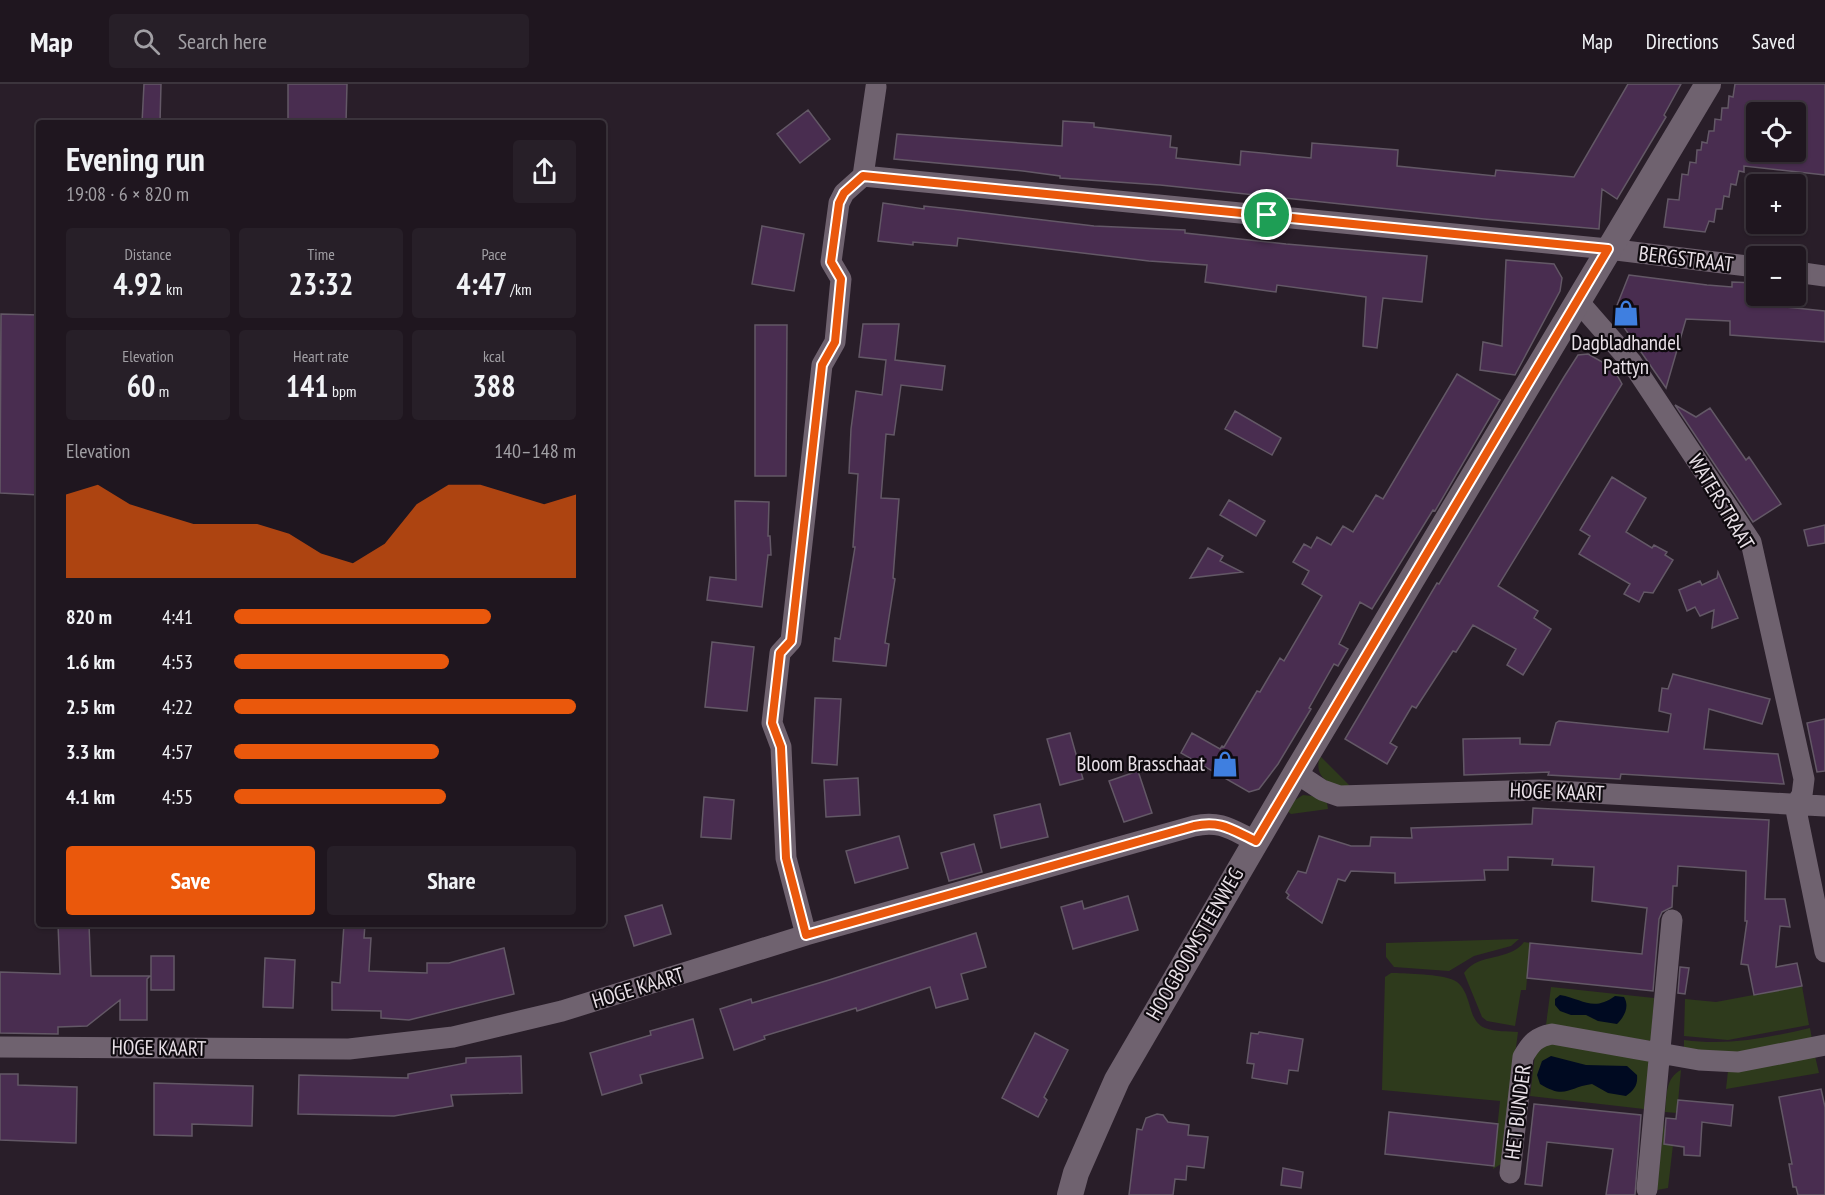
<!DOCTYPE html>
<meta charset="utf-8">
<style>
:root{--surface:#1f161f;--page:#271f28;--text:#f1f3f6;--muted:#a19fa4;--line:#3c353d;--accent:#ea580c}
body{margin:0;font-family:"PT Sans Narrow",sans-serif;background:var(--page);color:var(--text);height:100vh;display:flex;flex-direction:column;font-size:22px;white-space:nowrap}
*{box-sizing:border-box;margin:0}
p{font-size:20px;color:var(--muted)}
.icon{flex:none;width:33px;height:33px;fill:none;stroke:currentColor;stroke-width:2;stroke-linecap:round;stroke-linejoin:round}
.map{position:relative;flex:1;overflow:hidden}
.panel{position:absolute;left:36px;top:36px;width:570px;height:807px;display:flex;flex-direction:column;background:var(--surface);border-radius:6px;box-shadow:0 2px 4px #0004,0 0 0 2px var(--line)}
.panel>*{flex:none}
.fabs{position:absolute;left:1746px;top:18px;display:grid;gap:12px}
.fabs a{display:grid;place-items:center;width:60px;height:60px;border-radius:6px;background:var(--surface);box-shadow:0 2px 4px #0004,0 0 0 2px var(--line);font-size:30px}
.pin{position:absolute;display:grid;place-items:center;width:51px;height:51px;color:#fff;margin:-26px;border:3px solid #fff;border-radius:50%;box-shadow:0 2px 6px #0007}
.round{display:grid;place-items:center;flex:none;width:63px;height:63px;border-radius:6px;background:var(--page)}
.head{display:flex;align-items:center;justify-content:space-between;height:102px;padding:0 30px}
h1{font-size:33px;font-weight:600;line-height:45px}
.stats{display:grid;grid-template-columns:repeat(3,1fr);gap:9px;height:102px;padding:6px 30px}
.stats div{display:grid;align-content:center;border-radius:6px;background:var(--page);text-align:center}
.stats b{font-size:30px;font-weight:600}
.stats small{font-size:16px;font-weight:400}
.stats p{font-size:16px}
.chart{height:168px;padding:12px 30px}
.chart p{display:flex;justify-content:space-between}
.chart svg{width:100%;height:108px;margin-top:6px;fill:var(--accent);opacity:.7}
.primary-button{display:flex;gap:12px;margin-top:auto;padding:12px 30px}
.primary-button a{flex:1;height:69px;border-radius:6px;background:var(--accent);color:#fff;font-size:24px;font-weight:600;line-height:69px;text-align:center}
.primary-button a+a{background:var(--page);color:var(--text)}
ul{padding:0 30px;list-style:none;font-size:20px}
li{display:grid;grid-template-columns:96px 72px 1fr;align-items:center;height:45px}
li i{height:15px;border-radius:8px;background:var(--accent)}
header{display:flex;align-items:center;gap:36px;box-sizing:border-box;height:84px;padding:0 30px;background:var(--surface);border-bottom:2px solid var(--line)}
header strong{font-size:28px}
nav{display:flex;gap:33px;margin-inline-start:auto;font-size:21px}
.search{width:420px;height:54px;background:var(--page);display:flex;align-items:center;gap:15px;box-sizing:border-box;padding:0 21px;border-radius:6px;color:var(--muted);font-size:22px}
.map>svg:first-child{display:block}
</style>
<header>
<strong>Map</strong>
<div class="search"><svg class="icon" aria-label="search" viewBox="0 0 24 24"><circle cx="10" cy="10" r="6"/><path d="M15 15l6 6"/></svg>Search here</div>
<nav><a>Map</a><a>Directions</a><a>Saved</a></nav>
</header>
<div class="map">
<svg width="1825" height="1111" viewBox="0 0 1825 1111">
<rect width="100%" height="100%" fill="#291e29"/>
<path fill="#2e3a1c" d="M1320,672L1349,701L1347,704C1329,701 1313,693 1320,672Z
M1303,711L1312,712L1327,719L1328,725L1291,730L1287,727L1295,716Z
M1519,855L1511,862L1474,872L1449,887L1394,883L1386,873V859Z
M1524,858L1530,859L1526,906H1521L1515,942L1487,937L1482,933L1464,889C1479,868 1509,878 1524,858Z
M1397,889C1412,890 1445,890 1457,898C1473,911 1467,937 1485,944C1496,948 1507,947 1518,948L1501,1080L1493,1085L1500,1017L1382,1006L1385,893L1391,889Z
M1802,902L1809,941L1728,956L1684,952L1685,915L1716,918Z
M1551,903L1654,914L1651,957L1546,941Z
M1810,944L1812,955L1734,970L1684,964V956C1728,962 1767,954 1810,944Z
M1548,959L1650,974L1644,1025L1530,1012L1535,971Z
M1815,972L1819,989L1726,1005L1728,987Z
M1681,986L1677,1029L1665,1028C1667,1012 1665,994 1681,986Z
M1664,1034V1045L1673,1046L1676,1035L1668,1104L1657,1106Z"/>
<path fill="#000a21" d="M1560,911C1583,915 1593,928 1615,912L1624,913C1630,923 1624,933 1617,940L1598,937L1586,931H1571L1560,927L1555,921V915Z
M1551,972L1586,981L1627,982L1637,991C1638,1001 1634,1006 1626,1012L1608,1009L1592,1000C1568,1003 1566,1016 1540,1000L1537,991L1542,977Z"/>
<path fill="#492d50" stroke="#635866" stroke-width="1.5" fill-rule="evenodd" d="M144,0H161L160,39H142Z
M288,0H347L346,39H288Z
M1628,0H1681L1664,31L1666,33L1617,115L1602,105L1599,145L1484,135L1160,101L1060,94V92L1023,87L894,75L897,50L1062,62L1063,37L1094,39V43L1171,52L1170,63L1177,64L1176,74L1240,81L1241,67L1311,74L1312,59L1398,66L1397,82L1495,92L1496,86L1574,93Z
M1735,0H1825V91L1744,82V88L1739,87L1736,101L1731,100L1729,113L1724,112L1722,125H1716L1714,138L1709,137L1705,148L1664,143L1668,115L1679,116L1682,90L1688,91L1690,78L1696,79L1697,66H1701L1702,58L1707,59L1709,47H1714L1715,35L1721,36L1722,24H1728L1729,12L1733,13ZM1756,28H1796V68H1756Z
M808,26L830,55L800,79L777,50Z
M883,119L924,125V122L960,126L1094,142L1185,146V149L1286,160L1427,172L1422,218L1383,214L1377,264L1363,262L1366,213L1277,201L1276,208L1205,198L1207,181L1149,177L958,154L957,162L913,158V161L878,157Z
M762,142L804,150L794,207L752,200Z
M1506,176L1554,180L1562,194L1560,207L1515,291L1480,286L1483,258L1502,262Z
M1629,191L1707,201L1732,203V198L1756,199V212H1787L1786,223L1825,227V258L1730,251V237L1686,235L1666,304L1614,229Z
M1,230L39,231V411L0,409Z
M863,240H899L895,276L945,282L942,306L901,301L894,351L886,350L881,414L899,415L893,494L895,495L885,559L889,560L886,582L833,577L835,554L840,555L855,463H853L858,390L849,389L851,345L856,307L882,311L886,276L859,273Z
M755,241H787L786,392H755Z
M1588,270L1613,284L1622,300L1498,502L1538,527L1534,534L1551,545L1523,591L1507,581L1516,565L1473,541L1456,568L1453,567L1416,624L1412,622L1390,659L1397,663L1387,680L1345,655L1437,499L1439,500L1564,293L1578,271Z
M1457,290L1500,316L1435,427L1433,426L1372,525L1360,518L1339,560L1348,565L1338,582L1334,580L1309,624L1311,625L1278,680L1259,705L1249,708L1181,669L1192,649L1220,665L1222,662L1224,663L1257,607L1260,608L1280,574L1284,577L1322,512L1302,500L1309,487L1293,478L1304,460L1311,464L1317,453L1331,461L1343,442L1353,448L1376,411L1383,415Z
M1675,321L1696,333L1710,324L1746,376L1749,373L1781,420L1753,438Z
M1235,327L1281,354L1272,371L1225,345Z
M1612,393L1646,414L1626,448L1652,464L1654,461L1667,468L1665,471L1673,476L1653,509L1644,508L1639,518L1624,510L1630,500L1579,470L1590,452L1580,446Z
M1229,416L1265,437L1256,452L1220,431Z
M735,417L769,418L768,452H770L771,471H768L762,523L707,516L710,493L736,496Z
M1825,441V459L1808,462L1804,446Z
M1208,464L1223,472L1220,477L1242,488L1190,494Z
M1718,488L1738,534L1712,544L1714,526L1700,532L1695,523L1687,527L1679,506L1700,497L1702,501L1717,494Z
M712,558L754,563L747,627L705,623Z
M1673,590L1770,615L1762,640L1709,625L1704,665L1778,670L1784,700L1621,690L1620,695L1548,691L1549,688L1464,691L1463,655L1520,654V660L1550,661L1556,639L1559,637L1668,648L1671,630L1659,627L1662,604L1668,605Z
M815,614L841,615L837,681L812,679Z
M1825,635V687L1817,688L1807,639Z
M1070,649L1083,695L1060,701L1047,655Z
M1138,687L1152,729L1124,738L1109,697Z
M858,694L860,731L826,733L824,696Z
M704,713L734,716L731,755L701,753Z
M1040,720L1048,753L1001,764L994,731Z
M1533,724L1769,736L1765,815H1785L1790,843L1780,842L1776,883L1797,879L1802,902L1754,911L1748,881L1741,880L1747,837H1745L1746,787L1678,782L1677,802H1673L1672,823L1662,828L1659,835L1653,907L1527,894L1530,859L1642,870L1647,824L1592,817L1594,783L1552,781L1553,775L1508,773V786H1484L1485,796L1395,799V789L1351,787L1345,797L1338,795L1322,839L1287,814L1289,811L1286,808L1298,787L1306,789L1319,752L1351,762H1370L1371,753L1412,754L1411,744L1532,740Z
M899,752L908,784L855,799L846,767Z
M974,760L982,788L949,797L941,769Z
M1128,812L1138,846L1073,865L1061,823L1082,817L1084,825Z
M662,821L671,850L634,862L625,832Z
M58,840H89L91,892H150L147,895V936H120V916L87,942L58,943V950L0,949V888L60,890Z
M344,840H365L364,854H371L369,887L427,889V879H449L504,864L514,910L409,936L381,934V927L332,926V898L340,899Z
M976,849L986,883L961,890L968,915L936,924L930,903L857,927L856,924L764,952L765,955L734,966L720,925L751,915L752,919L829,896Z
M151,872H174V906H151Z
M265,874L295,876L293,924L263,923Z
M1680,883L1689,884L1685,910L1678,909Z
M693,935L703,974L640,991L642,999L602,1011L590,969L651,951L650,947Z
M1259,948L1303,955L1298,987L1289,986L1287,1000L1252,994L1254,980L1247,979L1251,949L1258,950Z
M1035,949L1068,966L1044,1013L1047,1016L1038,1033L1002,1014Z
M521,972L522,1009L451,1011L453,1022L394,1032L298,1030L299,991L408,994V990L466,979V974Z
M0,990H18V1001L77,1003L76,1059L0,1056Z
M154,999L253,1002L252,1042L192,1040V1052L154,1051Z
M1821,1005L1825,1023V1111H1798L1796,1103H1793L1789,1080H1792L1779,1013Z
M1678,1016L1733,1021L1731,1042L1702,1038L1700,1072L1684,1071V1063L1664,1060L1666,1034L1676,1035Z
M1534,1020L1641,1031L1635,1111H1606L1613,1065L1547,1058L1542,1102L1525,1100Z
M1389,1028L1498,1040L1494,1082L1385,1070Z
M1157,1030L1163,1031L1168,1038L1189,1041L1188,1051L1208,1053L1204,1084L1187,1082L1186,1096L1175,1095L1173,1111H1129L1137,1045L1142,1046L1146,1034Z
M1283,1084L1303,1088L1301,1104L1281,1101Z"/>
<g fill="none" stroke-linecap="round" stroke-linejoin="round">
<path stroke="#6f626f" stroke-width="21" d="M863,92L1608,165L1756,183
M1796,188L1825,192
M1577,216L1632,279L1751,458L1804,695L1802,711L1795,721L1825,868
M1296,689L1322,706L1339,712L1539,706L1825,722
M806,851L786,774L781,663L772,639L780,569L791,557L822,281L835,258L841,195L831,178L839,119L844,109L863,92L876,3
M0,963L349,965L453,953L562,927L806,851L1194,742C1221,736 1232,746 1255,757
M1510,1089L1523,973C1531,959 1536,953 1552,950L1699,976L1738,978L1825,961
M1647,1105L1672,836"/>
<path stroke="#6f626f" stroke-width="26" d="M1070,1111L1076,1089L1117,996L1296,689L1708,0"/>
</g>
<g fill="none" stroke-linecap="round" stroke-linejoin="round">
<g stroke="#fff" stroke-width="12">
<path id="route" d="M863,92L1608,165L1256,757C1232,746 1221,736 1194,742L806,851L786,774L781,663L772,639L780,569L791,557L822,281L835,258L841,195L831,178L839,119L844,109Z"/>
</g>
<use href="#route" stroke="#ea580c" stroke-width="8"/>
</g>
<defs>
<g id="shop-bare" transform="scale(2.07)"><path d="M-5-2.5h2.3a2.7 3.5 0 0 1 5.4 0H5L5.5 6h-11ZM-1.5-2.5h3a1.5 2.3 0 0 0-3 0Z" fill="#3f7fe0" stroke="#0f0a0f" stroke-width="2.5" paint-order="stroke"/></g>
</defs>
<g fill-rule="evenodd">
<use href="#shop-bare" x="1626" y="229"/>
<use href="#shop-bare" x="1225" y="680"/>
</g>
<g text-anchor="middle" stroke-width="4.5" stroke-linejoin="round" paint-order="stroke">
<g font-size="21" fill="#e8e0e7" stroke="#0f0a0f">
<text transform="translate(1686 175) rotate(7)" y="7">BERGSTRAAT</text>
<text transform="translate(1721 418) rotate(59)" y="7">WATERSTRAAT</text>
<text transform="translate(1557 708) rotate(2)" y="7">HOGE KAART</text>
<text transform="translate(1195 860) rotate(-60)" y="7">HOOGBOOMSTEENWEG</text>
<text transform="translate(638 904) rotate(-17)" y="7">HOGE KAART</text>
<text transform="translate(159 964) rotate(1)" y="7">HOGE KAART</text>
<text transform="translate(1518 1028) rotate(-83)" y="7">HET BUNDER</text>
</g>
<g font-size="21" fill="#e8e0e7" stroke="#0f0a0f">
<text x="1626" y="266">Dagbladhandel<tspan x="1626" dy="24">Pattyn</tspan></text>
<text x="1205" y="687" text-anchor="end">Bloom Brasschaat</text>
</g>
</g>
</svg>
<div class="fabs">
<a><svg class="icon" aria-label="locate" viewBox="0 0 24 24"><circle cx="12" cy="12" r="6"/><path d="M12 2v4M12 18v4M2 12h4M18 12h4"/></svg></a>
<a>+</a>
<a>−</a>
</div>
<div class="pin" style="left:1267px;top:131px;background:#1e9e55"><svg class="icon" aria-label="arrive" viewBox="0 0 24 24"><path d="M6 21V4h12l-3 4 3 4H6"/></svg></div>
<section class="panel">
<div class="head"><div><h1>Evening run</h1><p>19:08 · 6 × 820 m</p></div><a class="round"><svg class="icon" aria-label="share" viewBox="0 0 24 24"><path d="M12 15V3M7 8l5-5 5 5M5 13v7h14v-7"/></svg></a></div>
<div class="stats">
<div><p>Distance</p><b>4.92<small> km</small></b></div>
<div><p>Time</p><b>23:32</b></div>
<div><p>Pace</p><b>4:47<small> /km</small></b></div>
</div>
<div class="stats">
<div><p>Elevation</p><b>60<small> m</small></b></div>
<div><p>Heart rate</p><b>141<small> bpm</small></b></div>
<div><p>kcal</p><b>388</b></div>
</div>
<div class="chart"><p><span>Elevation</span>140–148 m</p>
<svg viewBox="0 0 160 44" preserveAspectRatio="none"><path d="M0 44V10L10 6L20 14L30 18L40 22L50 22L60 22L70 26L80 34L90 38L100 30L110 14L120 6L130 6L140 10L150 14L160 10V44z"/></svg>
</div>
<ul>
<li><b>820 m</b>4:41<i style="width:75%"></i></li>
<li><b>1.6 km</b>4:53<i style="width:63%"></i></li>
<li><b>2.5 km</b>4:22<i style="width:100%"></i></li>
<li><b>3.3 km</b>4:57<i style="width:60%"></i></li>
<li><b>4.1 km</b>4:55<i style="width:62%"></i></li>
</ul>
<div class="primary-button"><a>Save</a><a>Share</a></div>
</section>
</div>
